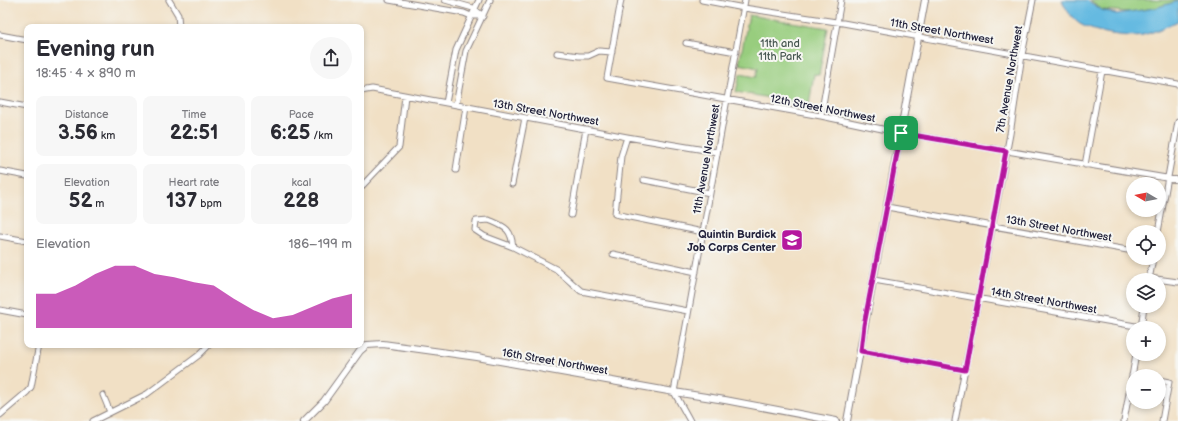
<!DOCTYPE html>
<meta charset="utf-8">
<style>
:root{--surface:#fff;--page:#f7f7f7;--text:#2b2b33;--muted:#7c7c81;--accent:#b5179e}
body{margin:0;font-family:"Balsamiq Sans",sans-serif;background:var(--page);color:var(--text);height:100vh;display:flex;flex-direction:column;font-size:15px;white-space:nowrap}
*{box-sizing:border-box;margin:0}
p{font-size:13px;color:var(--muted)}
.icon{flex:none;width:22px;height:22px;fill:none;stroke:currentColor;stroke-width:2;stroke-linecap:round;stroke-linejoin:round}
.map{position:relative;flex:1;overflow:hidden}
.details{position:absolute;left:24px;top:24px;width:340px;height:324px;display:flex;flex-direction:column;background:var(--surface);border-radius:8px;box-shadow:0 2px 6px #0003}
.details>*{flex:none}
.needle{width:26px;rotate:280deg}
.controls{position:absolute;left:1126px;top:177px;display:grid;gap:8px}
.controls a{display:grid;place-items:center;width:40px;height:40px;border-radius:50%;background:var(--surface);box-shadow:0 2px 6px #0003;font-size:20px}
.pin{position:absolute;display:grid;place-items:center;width:34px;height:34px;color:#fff;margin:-17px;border-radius:8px;box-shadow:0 2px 6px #0006}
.round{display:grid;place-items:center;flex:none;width:42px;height:42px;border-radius:21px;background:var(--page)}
.head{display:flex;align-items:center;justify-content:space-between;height:68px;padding:0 12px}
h1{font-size:22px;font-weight:700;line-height:30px}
.figures{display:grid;grid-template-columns:repeat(3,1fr);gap:6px;height:68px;padding:4px 12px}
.figures div{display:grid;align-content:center;border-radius:8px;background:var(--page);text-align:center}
.figures b{font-size:20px;font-weight:700}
.figures small{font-size:11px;font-weight:400}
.figures p{font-size:11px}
.chart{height:112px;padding:8px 12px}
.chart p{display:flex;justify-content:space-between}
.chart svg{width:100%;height:72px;margin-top:4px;fill:var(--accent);opacity:.7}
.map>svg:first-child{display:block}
</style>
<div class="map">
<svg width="1178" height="421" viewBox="0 0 1178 421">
<rect width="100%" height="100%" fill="#f6f6f2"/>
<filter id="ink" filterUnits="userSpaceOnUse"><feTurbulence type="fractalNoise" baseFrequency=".025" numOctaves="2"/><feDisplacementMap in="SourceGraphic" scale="8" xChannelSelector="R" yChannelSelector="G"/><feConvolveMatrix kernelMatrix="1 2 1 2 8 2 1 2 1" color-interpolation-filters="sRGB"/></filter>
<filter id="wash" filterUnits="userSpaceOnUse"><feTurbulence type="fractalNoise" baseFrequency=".012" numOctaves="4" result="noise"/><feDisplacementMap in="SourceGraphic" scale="16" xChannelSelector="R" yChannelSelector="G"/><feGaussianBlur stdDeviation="0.9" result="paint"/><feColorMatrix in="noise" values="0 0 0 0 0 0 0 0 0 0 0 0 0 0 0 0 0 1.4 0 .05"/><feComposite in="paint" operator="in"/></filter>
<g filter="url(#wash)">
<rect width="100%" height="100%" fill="#f1e0c5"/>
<path fill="#98cd7e" stroke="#5d785c" d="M1090,0H1178V1L1155,8L1129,12L1102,10Z
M749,15L828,28L819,75L814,74L809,105L736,92L740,74L756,77L758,68L739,64Z"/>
<path fill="#65bae1" stroke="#446e8e" d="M1062,0H1087L1102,10L1116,14L1155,8L1178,1V21C1167,26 1155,32 1143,35C1128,38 1094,33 1080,24C1072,19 1065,8 1062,0Z"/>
</g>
<g filter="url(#ink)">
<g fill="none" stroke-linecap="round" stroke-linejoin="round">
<g stroke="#8a8180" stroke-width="7">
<path id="minor" d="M169,0L178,15L179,27
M389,0L464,13L471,16H483
M445,0L473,8L483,16
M621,0L607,78L821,116L901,133L1178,180
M702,0L744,8L843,23L1178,84
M0,35L27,40
M686,43L736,52
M557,53L579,56H588L599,51L612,52
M361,91L372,89L627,137L717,152
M0,102L27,107
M446,103L456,50L479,0
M456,105L466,51L490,0
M821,116L841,0
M627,137L621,156L615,214L703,232
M1085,165L1102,71
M456,170L466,107
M0,171L27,176
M644,180L710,193
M512,184L525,118
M361,187L399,147L405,96
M887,207L1133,251
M571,215L586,129
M489,220C505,227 511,228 513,247L484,236L475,230L476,221Z
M1158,232L1178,122
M0,236L27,241
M513,247L556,269L581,291L688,311
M613,254L696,272
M1149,278L1178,282
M874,280L1141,327
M1149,280L1153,258
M0,310L27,315
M1141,328L1144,306
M861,351L965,370
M1132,375L1138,376
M1159,380L1169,382L1162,421
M103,395L110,412
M0,415L27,392L31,387L39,345
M93,421L147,394L199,355L209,345
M690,421L674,392L745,0
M955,421L1010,134L1022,55L1033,0
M1124,421L1136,354"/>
</g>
<g stroke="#8a8180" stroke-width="8">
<path id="tertiary" d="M304,421L324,401L360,351L367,345L383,344L477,357L674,392L725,400L836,421
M847,421L925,0"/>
</g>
<use href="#minor" stroke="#fff" stroke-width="5"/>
<use href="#tertiary" stroke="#fff" stroke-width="6"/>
</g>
</g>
<g fill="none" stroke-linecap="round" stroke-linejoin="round" filter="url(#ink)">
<g stroke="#fff" stroke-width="8">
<path id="route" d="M901,133L1006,151L965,370L861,351L864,325Z"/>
</g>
<use href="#route" stroke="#b5179e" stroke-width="5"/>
</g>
<defs>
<g id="university-square" transform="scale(1.15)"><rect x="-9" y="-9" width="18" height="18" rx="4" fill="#b5179e" stroke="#f6f6f2"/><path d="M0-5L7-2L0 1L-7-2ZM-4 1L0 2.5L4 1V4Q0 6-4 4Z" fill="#fff"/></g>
</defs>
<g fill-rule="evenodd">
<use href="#university-square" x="792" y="240"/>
</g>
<g text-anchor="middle" stroke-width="4" stroke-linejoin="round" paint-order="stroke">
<g font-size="11" fill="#22223b" stroke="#f6f6f2">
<text transform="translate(942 31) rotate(10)" y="4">11th Street Northwest</text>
<text transform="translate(1009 79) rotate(-80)" y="4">7th Avenue Northwest</text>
<text transform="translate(823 108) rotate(11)" y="4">12th Street Northwest</text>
<text transform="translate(546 112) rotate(10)" y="4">13th Street Northwest</text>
<text transform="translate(706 159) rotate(-80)" y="4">11th Avenue Northwest</text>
<text transform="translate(1059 228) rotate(10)" y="4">13th Street Northwest</text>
<text transform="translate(1044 300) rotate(10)" y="4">14th Street Northwest</text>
<text transform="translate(555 361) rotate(10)" y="4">16th Street Northwest</text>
</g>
<g font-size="11" fill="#45554f" stroke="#f6f6f2">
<text x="780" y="47">11th and<tspan x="780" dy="13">11th Park</tspan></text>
</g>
<g font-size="11" font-weight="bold" fill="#22223b" stroke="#f6f6f2" text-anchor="end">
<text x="776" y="238">Quintin Burdick<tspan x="776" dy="13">Job Corps Center</tspan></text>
</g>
</g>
</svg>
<div class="controls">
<a><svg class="needle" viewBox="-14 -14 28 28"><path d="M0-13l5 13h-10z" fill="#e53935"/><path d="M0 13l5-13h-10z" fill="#7c7c81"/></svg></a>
<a><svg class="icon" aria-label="locate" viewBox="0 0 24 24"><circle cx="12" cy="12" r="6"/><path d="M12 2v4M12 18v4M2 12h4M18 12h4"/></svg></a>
<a><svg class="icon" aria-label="layers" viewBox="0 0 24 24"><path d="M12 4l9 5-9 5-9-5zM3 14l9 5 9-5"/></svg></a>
<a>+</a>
<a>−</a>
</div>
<div class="pin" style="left:901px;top:133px;background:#1e9e55"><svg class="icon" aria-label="arrive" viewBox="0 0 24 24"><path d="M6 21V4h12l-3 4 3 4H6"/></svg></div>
<section class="details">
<div class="head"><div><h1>Evening run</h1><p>18:45 · 4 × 890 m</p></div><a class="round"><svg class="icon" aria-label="share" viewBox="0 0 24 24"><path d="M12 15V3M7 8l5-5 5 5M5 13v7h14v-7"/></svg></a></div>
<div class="figures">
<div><p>Distance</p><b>3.56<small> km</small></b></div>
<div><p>Time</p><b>22:51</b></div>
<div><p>Pace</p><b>6:25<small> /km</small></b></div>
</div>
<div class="figures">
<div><p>Elevation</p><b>52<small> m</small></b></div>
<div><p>Heart rate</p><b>137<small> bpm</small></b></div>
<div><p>kcal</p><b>228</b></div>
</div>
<div class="chart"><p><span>Elevation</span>186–199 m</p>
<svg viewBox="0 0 160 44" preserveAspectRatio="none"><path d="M0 44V23L10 23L20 18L30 11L40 6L50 6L60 11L70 13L80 16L90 18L100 26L110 33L120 38L130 36L140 31L150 26L160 23V44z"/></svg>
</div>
</section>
</div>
